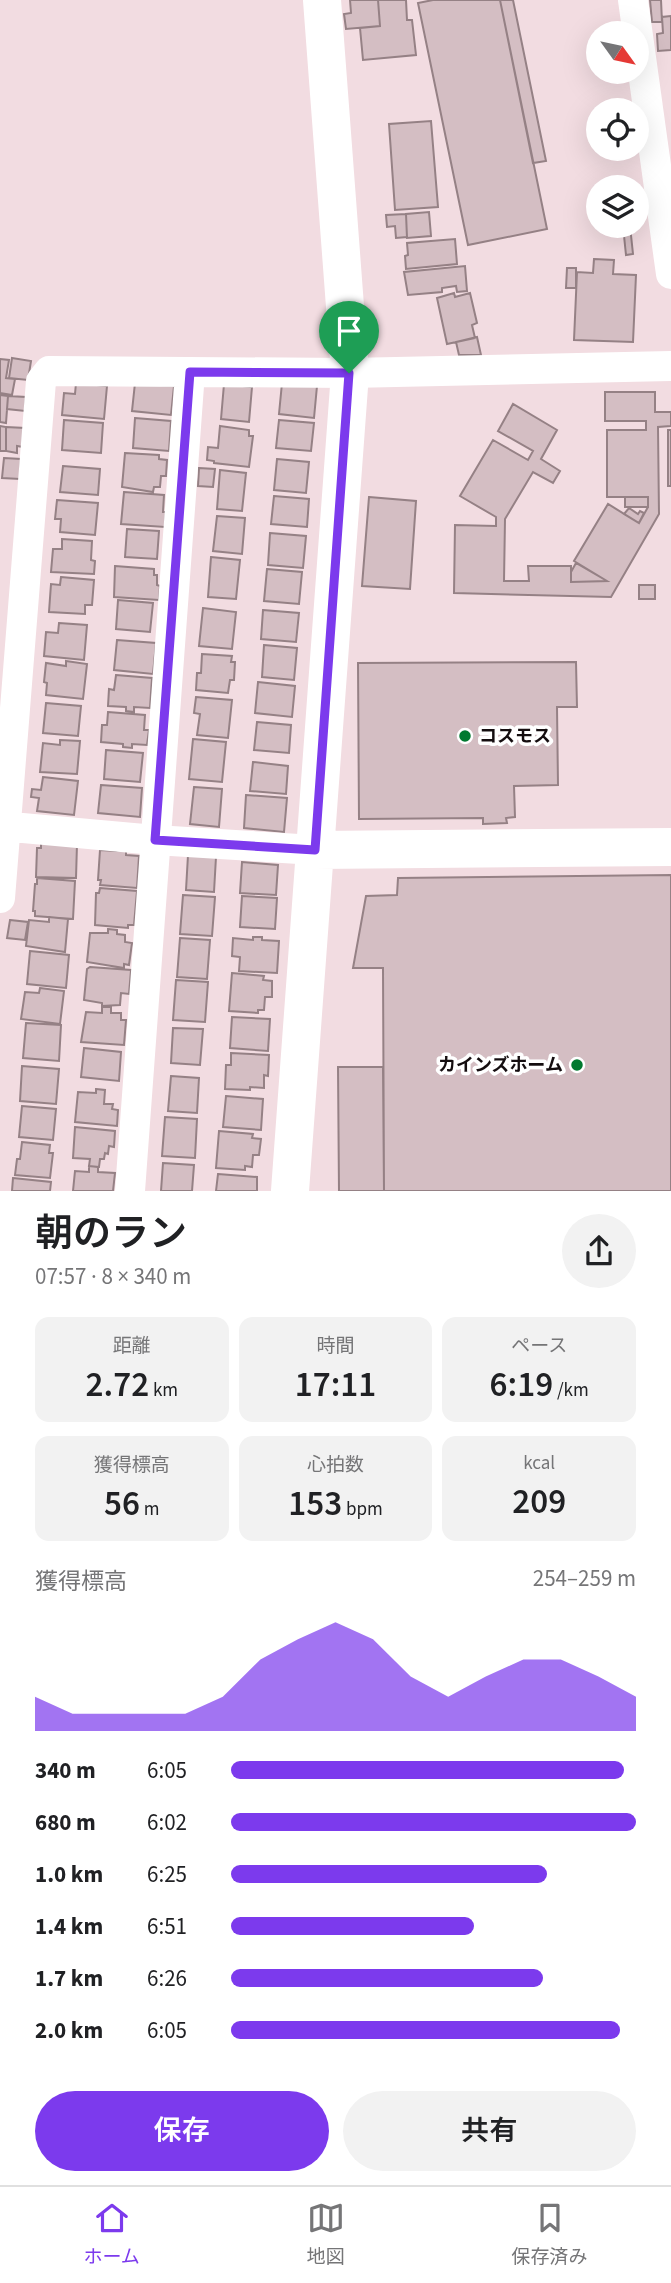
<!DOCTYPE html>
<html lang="ja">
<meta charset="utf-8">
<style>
:root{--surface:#fff;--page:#f2f2f2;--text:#202124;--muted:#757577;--line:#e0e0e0;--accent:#7c3aed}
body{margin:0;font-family:"Source Sans 3","Noto Sans JP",sans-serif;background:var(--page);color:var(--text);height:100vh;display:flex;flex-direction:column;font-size:26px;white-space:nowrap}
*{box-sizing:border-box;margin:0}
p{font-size:23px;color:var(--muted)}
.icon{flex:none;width:38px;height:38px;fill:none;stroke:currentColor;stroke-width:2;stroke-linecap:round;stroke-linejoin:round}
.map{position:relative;height:1191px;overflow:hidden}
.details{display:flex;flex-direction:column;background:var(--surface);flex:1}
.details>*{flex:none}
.needle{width:46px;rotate:123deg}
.fabs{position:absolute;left:586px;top:21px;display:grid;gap:14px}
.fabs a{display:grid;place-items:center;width:63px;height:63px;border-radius:50%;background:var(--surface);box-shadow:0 7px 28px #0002;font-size:35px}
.pin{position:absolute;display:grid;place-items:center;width:60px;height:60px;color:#fff;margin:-72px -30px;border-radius:50% 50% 50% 0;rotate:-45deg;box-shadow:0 0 7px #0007}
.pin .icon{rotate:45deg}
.round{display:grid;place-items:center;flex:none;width:74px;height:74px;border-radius:37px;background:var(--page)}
.headline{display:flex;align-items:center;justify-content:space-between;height:119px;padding:0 35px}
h1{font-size:38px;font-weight:600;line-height:52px}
.stats{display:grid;grid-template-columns:repeat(3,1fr);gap:10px;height:119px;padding:7px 35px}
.stats div{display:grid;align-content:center;border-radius:14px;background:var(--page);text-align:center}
.stats b{font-size:35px;font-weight:600}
.stats small{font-size:19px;font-weight:400}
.stats p{font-size:19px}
.chart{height:196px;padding:14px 35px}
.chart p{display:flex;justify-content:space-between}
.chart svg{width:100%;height:126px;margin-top:7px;fill:var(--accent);opacity:.7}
.cta{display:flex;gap:14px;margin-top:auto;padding:14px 35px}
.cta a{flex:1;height:80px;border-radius:42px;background:var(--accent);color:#fff;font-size:28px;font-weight:600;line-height:80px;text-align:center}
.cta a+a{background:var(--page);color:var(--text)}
ul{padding:0 35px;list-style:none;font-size:23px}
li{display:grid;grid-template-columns:112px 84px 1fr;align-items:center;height:52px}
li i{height:18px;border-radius:9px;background:var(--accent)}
.dock{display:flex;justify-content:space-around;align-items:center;height:98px;border-top:2px solid var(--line);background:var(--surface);font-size:19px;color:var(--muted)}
.dock a{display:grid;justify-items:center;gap:4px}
.dock .selected{color:var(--accent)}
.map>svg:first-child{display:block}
</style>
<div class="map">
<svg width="671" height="1191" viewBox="0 0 671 1191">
<rect width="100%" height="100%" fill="#f2dce1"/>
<path fill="#d4bec3" stroke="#958185" stroke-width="2" d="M350,0H378L380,26L346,29L344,14L351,13Z
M378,0H406L407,20H412L416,55L363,60L360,28L380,26Z
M433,0H500L547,229L468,245L418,3Z
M500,0H513L546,161L533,163Z
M650,0H661L662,22H652Z
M671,16V50L658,51L657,34L663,33L662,17Z
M431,121L438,207L395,210L389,124Z
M429,212L431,236L407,238L406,214Z
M406,214L407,237L396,238L395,226L387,227L386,215Z
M623,226H630L633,254L626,255Z
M455,239L457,264L406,269L405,256L408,255L407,243Z
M594,259L614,260L613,274L636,275L633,342L574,340L577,272L593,273Z
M465,266L467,291L457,292L456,286L442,288V292L408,295L404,272Z
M567,268H576V288H566Z
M454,293L455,297L470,293L477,323L472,325L475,338L447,344L437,298Z
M477,337L481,355H459L456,342Z
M12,358L31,361L28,380L9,378Z
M0,359L9,360L6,378L15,379L12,395L0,393Z
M76,383L107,386L104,419L62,415L64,393L75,394Z
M135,383L174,386L171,415L132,411Z
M282,383L317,386L314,418L279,414Z
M224,384L252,387L249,422L221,419Z
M605,392H655V412H671V426L658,427L659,514L611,597L454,593L455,525L496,526V517L460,496L493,440L528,460L533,451L498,431L513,404L557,430L541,459L560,471L553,483L533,472L505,519L504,581H529L528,566H571V582L607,581L574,561L608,504L639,523L648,507V497H607V430H646V421H605Z
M0,395L8,396L6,423L0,422Z
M8,396L26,397L25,411L7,409Z
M135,418L171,421L169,451L133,448Z
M64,420L103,423L101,453L62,450Z
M279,420L314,423L311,451L276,448Z
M0,426L6,427V451H0Z
M220,426L249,430V436H253L249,467L214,463V461L207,460L208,447L218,448Z
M6,427L25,428L23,447L17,446V453L6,451Z
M668,430H671V486H668Z
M125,453L159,455V459L167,460L166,476H161L160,487H154L153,492L122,487Z
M4,458L21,459L20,479L2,478Z
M277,459L309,462L306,493L274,490Z
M63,466L100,469L98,495L60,492Z
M199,468L215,469L213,487L198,486Z
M220,470L246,473L242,511L217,509Z
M124,492L164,495L163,512H166L165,527L121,524Z
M274,496L309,499L307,527L271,524Z
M369,497L416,501L410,589L362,586Z
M625,497H648V507H625Z
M57,500L98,503L95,535L60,532L61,519H55Z
M629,508L638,514L640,511L644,513L639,523L624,514Z
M217,516L245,518L242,554L213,551Z
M127,529L159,531L157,559L125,557Z
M270,533L306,536L303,568L268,565Z
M62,539L92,541L91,560L95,561L94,574L51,572L53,549H62Z
M211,557L240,560L236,599L208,597Z
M576,563L607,581L571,582V572Z
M115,566L154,569V575H157V585L160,586L159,600L114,597Z
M267,569L302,572L299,604L264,601Z
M61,577L94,580L92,605H85V614L49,612L51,584L60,585Z
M639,585H655V599H639Z
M118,600L153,603L150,632L116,629Z
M203,608L236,612L232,649L199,646Z
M263,610L299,613L296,642L261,639Z
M59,623L87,625L84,660L44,656L46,632L58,633Z
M117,640L156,643L153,674L114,670Z
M264,645L297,648L294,680L262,677Z
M202,654L232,656L231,662H235L234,680H230L228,693L196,690L197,673H201Z
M66,661L87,664L83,699L46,695L47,683L44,682L46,663L66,666Z
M576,662L577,707H557L558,785L514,786L515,817L506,818L507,823L483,824V818L359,819L358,663Z
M116,675L152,678L150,708L134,707V712L126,711V707L108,706L109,689L114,690Z
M258,682L295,686L292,717L255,713Z
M196,697L232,700L228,738L197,735L200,714L194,713Z
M46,703L81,706L78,736L43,733Z
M108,712L145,715L144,730H149L147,745L132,744V748L123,747V744L101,742L102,725H107Z
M257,722L291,725L289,753L254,750Z
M193,739L226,742L222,782L189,779Z
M60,740L80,741L77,774L40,772L43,743L60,745Z
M106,750L143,753L140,782L104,779Z
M253,762L288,766L286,794L250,791Z
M43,777L78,781L74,815L37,811L39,798L31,797L32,789L41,790Z
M101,785L142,788L140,817L98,813Z
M194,787L222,789L219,827L190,824Z
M246,795L287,798L284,832L244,828Z
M41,843L77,844L76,878L36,877L37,848H41Z
M126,848V855L139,856L137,888L100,885L101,880H98L100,850L116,851Z
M188,855L216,857L214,892L186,890Z
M242,862L278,865L276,895L240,893Z
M671,875V1191H384L383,968H353L366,896L397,895L398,878Z
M37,878L75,881L73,919L35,916V911H33L35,884H37Z
M100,888L137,891L134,925H128V928L95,925L96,893H99Z
M183,895L215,897L212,936L180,934Z
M242,896L277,898L275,929L240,927Z
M49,917L68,919L65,952L26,946L29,920L49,922Z
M10,920L28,922L25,940L7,938Z
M108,929L117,930V934L125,935V942L132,943L129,965L124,964V968L87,962L90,933H108Z
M253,937H262V940L279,941L277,973L239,971L240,957L232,956L233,938L253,940Z
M180,938L210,940L207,979L177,977Z
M30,951L69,955L66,988L27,984Z
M90,967L131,970L129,994L121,993L120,1005L102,1006V1003L84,1000L87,969Z
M232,973L264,976L263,980L272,981V997H265L264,1010H258V1013L229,1011Z
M176,980L208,982L205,1022L173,1020Z
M40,988L64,991L60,1024L21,1019L25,992L39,993Z
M102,1007H111V1013H121V1020H126L124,1045L81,1042L86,1012L102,1013Z
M232,1017L270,1019L268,1051L230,1048Z
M26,1023L61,1025L59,1061L23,1058Z
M173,1028L203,1029L200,1065L171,1063Z
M84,1048L121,1052L119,1081L81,1077Z
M231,1053L269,1055L268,1076L264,1075V1088L250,1087V1090L225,1089L226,1065H231Z
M22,1066L59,1069L56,1104L20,1101Z
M338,1067H383L384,1191H339Z
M171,1076L199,1078L197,1113L168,1111Z
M96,1089L105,1090L104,1104H113L112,1109L118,1110L117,1126L75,1122L78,1092L96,1093Z
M226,1096L263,1099L261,1130L223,1127Z
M22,1106L56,1109L53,1140L19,1137Z
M165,1117L197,1119L195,1158L162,1156Z
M75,1127L115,1131L114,1147L109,1146L108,1154L105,1153L104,1159H100L99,1167L89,1166L90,1159L73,1158Z
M219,1131L253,1134L252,1138L261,1139L259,1155H253L252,1167L245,1166V1170L216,1168Z
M22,1142L50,1145L49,1153H53L50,1178L15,1175L17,1159H20Z
M163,1163L194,1165L192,1191H161Z
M89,1166L98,1167V1172L115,1173L113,1191H73L75,1171L89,1172Z
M218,1174L257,1177V1191H216Z
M13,1178L51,1182L50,1191H12Z"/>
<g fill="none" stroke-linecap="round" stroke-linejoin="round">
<path stroke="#fff" stroke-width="30" d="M633,0L671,274
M0,826L155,840L315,850
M0,898L41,381L49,371L350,373L671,366
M130,1191L190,372"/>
<path stroke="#fff" stroke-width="38" d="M315,850L671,847
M290,1191L350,373L322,0"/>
</g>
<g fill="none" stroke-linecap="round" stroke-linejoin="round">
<g stroke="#fff" stroke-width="14">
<path id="route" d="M190,372L349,373L315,850L155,840Z"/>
</g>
<use href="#route" stroke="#7c3aed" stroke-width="9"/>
</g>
<g fill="#01792f" stroke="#fff" stroke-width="2.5">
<circle cx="465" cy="736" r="7"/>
<circle cx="577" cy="1065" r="7"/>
</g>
<g text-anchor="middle" stroke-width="7" stroke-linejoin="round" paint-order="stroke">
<g font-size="18" font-weight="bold" fill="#140d0f" stroke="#fff" text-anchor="start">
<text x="479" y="742">コスモス</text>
<text x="563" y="1071" text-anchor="end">カインズホーム</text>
</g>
</g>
</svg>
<div class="fabs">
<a><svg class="needle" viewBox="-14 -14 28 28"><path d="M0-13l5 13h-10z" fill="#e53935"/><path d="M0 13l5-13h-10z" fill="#757577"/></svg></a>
<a><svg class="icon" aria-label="locate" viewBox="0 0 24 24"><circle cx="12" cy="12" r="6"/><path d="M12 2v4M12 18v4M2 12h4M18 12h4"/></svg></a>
<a><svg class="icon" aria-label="layers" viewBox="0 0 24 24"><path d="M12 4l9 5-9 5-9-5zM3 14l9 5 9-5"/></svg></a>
</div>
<div class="pin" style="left:349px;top:373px;background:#1e9e55"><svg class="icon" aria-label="arrive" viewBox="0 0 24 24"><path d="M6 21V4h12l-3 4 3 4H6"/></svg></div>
</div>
<section class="details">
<div class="headline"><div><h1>朝のラン</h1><p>07:57 · 8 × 340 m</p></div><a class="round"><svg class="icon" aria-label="share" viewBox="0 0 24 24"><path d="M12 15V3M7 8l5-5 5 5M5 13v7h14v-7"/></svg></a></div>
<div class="stats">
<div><p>距離</p><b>2.72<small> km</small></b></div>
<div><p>時間</p><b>17:11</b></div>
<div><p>ペース</p><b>6:19<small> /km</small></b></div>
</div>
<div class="stats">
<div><p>獲得標高</p><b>56<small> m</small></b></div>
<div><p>心拍数</p><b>153<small> bpm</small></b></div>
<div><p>kcal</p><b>209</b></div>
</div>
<div class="chart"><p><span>獲得標高</span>254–259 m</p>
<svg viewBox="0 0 160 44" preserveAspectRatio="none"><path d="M0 44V32L10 38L20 38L30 38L40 38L50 32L60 19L70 12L80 6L90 12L100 25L110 32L120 25L130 19L140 19L150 25L160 32V44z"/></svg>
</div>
<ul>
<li><b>340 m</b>6:05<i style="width:97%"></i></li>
<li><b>680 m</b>6:02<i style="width:100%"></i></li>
<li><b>1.0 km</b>6:25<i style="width:78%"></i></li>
<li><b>1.4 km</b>6:51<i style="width:60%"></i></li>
<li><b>1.7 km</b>6:26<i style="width:77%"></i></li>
<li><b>2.0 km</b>6:05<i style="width:96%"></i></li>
</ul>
<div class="cta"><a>保存</a><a>共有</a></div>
</section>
<nav class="dock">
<a class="selected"><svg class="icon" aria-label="home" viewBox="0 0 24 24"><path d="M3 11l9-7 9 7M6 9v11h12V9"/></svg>ホーム</a>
<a><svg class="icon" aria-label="map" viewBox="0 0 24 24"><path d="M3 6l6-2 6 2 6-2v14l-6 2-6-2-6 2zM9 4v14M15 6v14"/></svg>地図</a>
<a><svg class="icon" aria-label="saved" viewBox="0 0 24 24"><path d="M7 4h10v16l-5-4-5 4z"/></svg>保存済み</a>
</nav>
